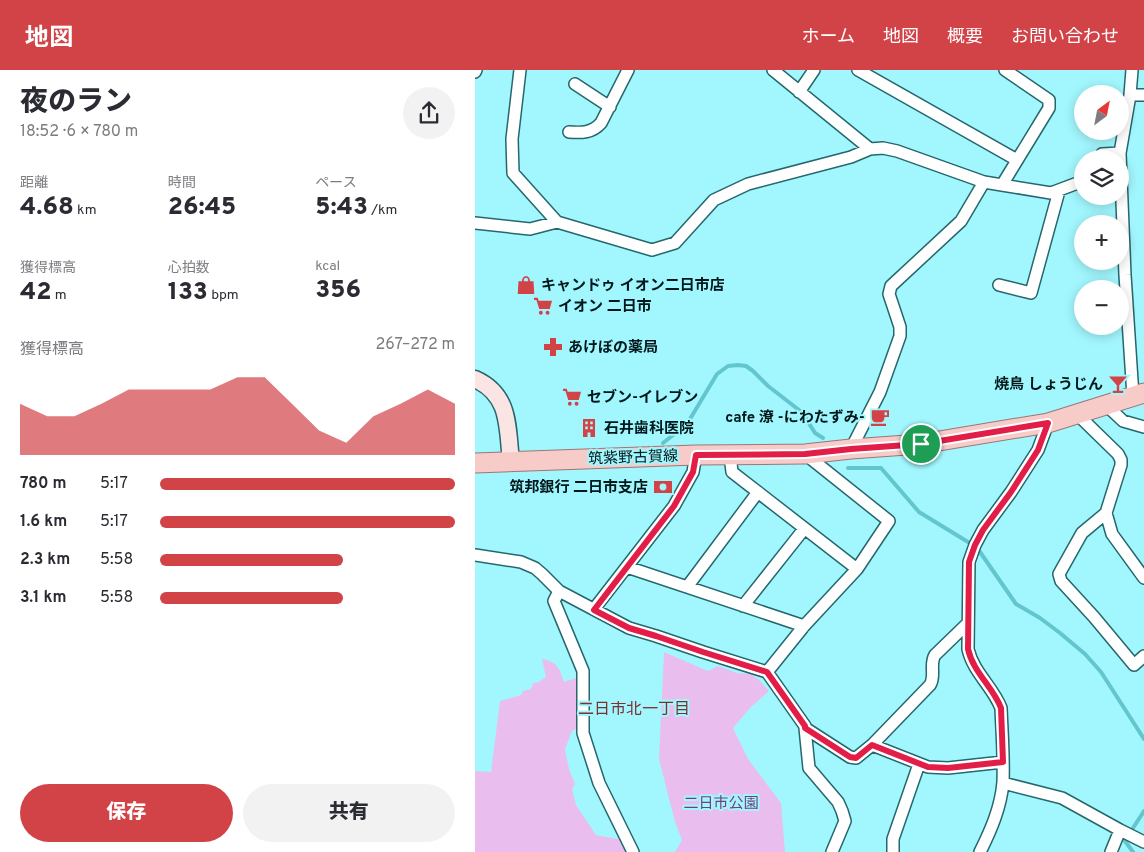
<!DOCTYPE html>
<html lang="ja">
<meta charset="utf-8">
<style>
:root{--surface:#fff;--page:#f2f2f3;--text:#2b2b33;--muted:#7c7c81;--accent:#d24348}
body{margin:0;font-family:Overpass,"Noto Sans JP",sans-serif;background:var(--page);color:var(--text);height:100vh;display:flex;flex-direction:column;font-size:19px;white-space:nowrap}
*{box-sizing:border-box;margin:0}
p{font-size:16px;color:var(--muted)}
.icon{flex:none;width:28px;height:28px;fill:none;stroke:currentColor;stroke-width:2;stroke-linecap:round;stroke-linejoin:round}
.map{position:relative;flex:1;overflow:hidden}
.panel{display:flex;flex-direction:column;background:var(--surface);width:475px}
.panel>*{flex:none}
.needle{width:32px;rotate:32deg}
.controls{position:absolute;left:599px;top:15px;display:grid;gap:10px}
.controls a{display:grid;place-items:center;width:55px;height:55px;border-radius:50%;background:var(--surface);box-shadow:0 2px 12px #0003;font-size:25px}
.pin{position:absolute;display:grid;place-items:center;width:42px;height:42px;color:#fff;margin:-21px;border:2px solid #fff;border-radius:50%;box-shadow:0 1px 5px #0007}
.round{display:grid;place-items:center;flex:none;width:52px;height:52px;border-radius:26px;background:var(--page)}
.head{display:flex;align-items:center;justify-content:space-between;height:85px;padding:0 20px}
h1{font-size:28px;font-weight:800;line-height:38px}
.metrics{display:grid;grid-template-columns:repeat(3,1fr);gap:8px;height:85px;padding:5px 20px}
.metrics div{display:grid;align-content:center}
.metrics b{font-size:25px;font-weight:800}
.metrics small{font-size:14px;font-weight:400}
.metrics p{font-size:14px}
.chart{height:140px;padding:10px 20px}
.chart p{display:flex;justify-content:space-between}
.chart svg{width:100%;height:90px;margin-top:5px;fill:var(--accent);opacity:.7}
.cta{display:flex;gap:10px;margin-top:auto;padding:10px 20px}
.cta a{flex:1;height:58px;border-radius:30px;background:var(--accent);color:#fff;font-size:20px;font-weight:800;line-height:58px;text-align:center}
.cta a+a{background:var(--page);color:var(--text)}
ul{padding:0 20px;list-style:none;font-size:16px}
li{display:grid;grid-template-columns:80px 60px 1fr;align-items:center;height:38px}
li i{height:12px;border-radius:6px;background:var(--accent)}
header{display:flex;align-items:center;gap:30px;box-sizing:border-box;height:70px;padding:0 25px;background:var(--accent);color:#fff}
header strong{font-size:24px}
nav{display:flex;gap:28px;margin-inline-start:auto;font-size:18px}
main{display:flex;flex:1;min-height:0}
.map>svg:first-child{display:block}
</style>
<header>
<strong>地図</strong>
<nav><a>ホーム</a><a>地図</a><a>概要</a><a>お問い合わせ</a></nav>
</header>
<main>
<section class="panel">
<div class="head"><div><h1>夜のラン</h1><p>18:52 · 6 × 780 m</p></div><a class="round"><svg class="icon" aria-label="share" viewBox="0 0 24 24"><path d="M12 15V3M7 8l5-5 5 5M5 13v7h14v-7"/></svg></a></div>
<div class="metrics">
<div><p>距離</p><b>4.68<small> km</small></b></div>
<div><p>時間</p><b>26:45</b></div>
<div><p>ペース</p><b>5:43<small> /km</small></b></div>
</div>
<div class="metrics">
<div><p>獲得標高</p><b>42<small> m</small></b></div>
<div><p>心拍数</p><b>133<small> bpm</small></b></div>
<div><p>kcal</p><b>356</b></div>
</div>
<div class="chart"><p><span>獲得標高</span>267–272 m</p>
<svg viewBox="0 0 160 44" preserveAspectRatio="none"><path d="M0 44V19L10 25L20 25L30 19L40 12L50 12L60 12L70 12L80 6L90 6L100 19L110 32L120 38L130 25L140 19L150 12L160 19V44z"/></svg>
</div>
<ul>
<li><b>780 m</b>5:17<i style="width:100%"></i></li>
<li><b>1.6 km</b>5:17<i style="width:100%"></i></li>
<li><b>2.3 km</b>5:58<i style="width:62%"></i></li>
<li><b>3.1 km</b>5:58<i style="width:62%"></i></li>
</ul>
<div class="cta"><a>保存</a><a>共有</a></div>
</section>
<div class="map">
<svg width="669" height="782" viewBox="0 0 669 782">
<rect width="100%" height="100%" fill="#a2f7fe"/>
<path fill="#e9beef" d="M189,582L233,601L243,596L262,603L276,604L284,610L294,621L275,638L258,658L273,689L306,733L310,782H200L207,770L200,752L184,689Z
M67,589C83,592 84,598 89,612L104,607V658L97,661L90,679L94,699L100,714L97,719L101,735L121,765L148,770L151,782H0V701L16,702L25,631L46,625L48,621L56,619L58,613L64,612L71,607Z"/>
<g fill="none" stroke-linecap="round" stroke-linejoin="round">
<path stroke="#63c5cd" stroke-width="4" d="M188,373L212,354L242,304L253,296L263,295L271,296L278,301L293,316L324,340L330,347L340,363L348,368
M373,398H406L444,442L493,472
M505,482L541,534L565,548L585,563L610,584L626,602L669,669
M658,758L669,741
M650,771L658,782"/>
<g stroke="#25676c" stroke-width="14">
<path id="minor" d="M45,0L37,69L38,103L82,152L177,180L200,173L239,130L273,114L376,87L395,79L408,78L422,81L509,112L527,115L576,123L608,111
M298,0L395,79
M383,0L542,90
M657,0L655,25L645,83L650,205L658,326
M0,2L1,0
M100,14L135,37
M324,22L339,0
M655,25H669
M94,62C107,63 117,63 126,53L153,0
M625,89L627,84L645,83
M527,115L574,38V30L530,0
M0,153L55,159L82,152
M524,215L556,223L584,121
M631,335L648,351L669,357
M602,344L643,384L646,390V395L631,443L607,463L584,504L586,511L619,547L659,595L669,586
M376,379L405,322L425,266V257L414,224L416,216L486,151L509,112
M255,385L257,402L382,499
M631,443L637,464L669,508
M0,485L46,492L60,498L67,504L84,521L154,558L181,566L228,582L292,602L330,656V658L375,687L381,688L397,675L453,697L473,698L528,692
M152,497L329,556
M212,517L283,422
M84,521L79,531L108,601V663L124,713L158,782
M268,536L329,459
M119,539L199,436L218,402L221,385
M292,602L329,556L382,499L414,451L330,384
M330,658L334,698L363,732L367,741L370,751L357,782
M397,675L455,615C461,606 454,594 460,585L493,553
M528,713L587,728L645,760L669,772
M418,782V769L444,694
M505,782C516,760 526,737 528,712C529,688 527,663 526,638C518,617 498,602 493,579L494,492L500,475L508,460L536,422L563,380L573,353
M636,782L645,760"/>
</g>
<g stroke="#25676c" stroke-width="19">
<path id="secondary" d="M0,309C36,325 32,358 36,391"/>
</g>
<g stroke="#9c7674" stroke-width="21">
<path id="primary" d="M0,393L221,385L330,384L376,379L446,374L573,353L669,323"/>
</g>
<use href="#minor" stroke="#fff" stroke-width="11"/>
<use href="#secondary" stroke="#fae5e4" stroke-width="16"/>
<use href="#primary" stroke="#f6cbc8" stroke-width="19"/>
</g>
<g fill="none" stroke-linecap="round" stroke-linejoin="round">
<g stroke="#fff" stroke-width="10">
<path id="route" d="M573,353L563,380L536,422L508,460L500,475L494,492L493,579C498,602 518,617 526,638L528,692L473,698L453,697L397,675L381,688L375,687L330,658V656L292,602L228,582L181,566L154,558L119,540L199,436L218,402L221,385L330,384L376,379L446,374Z"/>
</g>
<use href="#route" stroke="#e11d48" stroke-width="6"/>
</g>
<defs>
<g id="shop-bare" transform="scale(1.5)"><path d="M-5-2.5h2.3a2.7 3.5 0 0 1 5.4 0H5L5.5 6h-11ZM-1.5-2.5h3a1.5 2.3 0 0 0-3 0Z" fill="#d24348" stroke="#a2f7fe" stroke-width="2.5" paint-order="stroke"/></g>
<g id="supermarket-bare" transform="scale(1.5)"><path d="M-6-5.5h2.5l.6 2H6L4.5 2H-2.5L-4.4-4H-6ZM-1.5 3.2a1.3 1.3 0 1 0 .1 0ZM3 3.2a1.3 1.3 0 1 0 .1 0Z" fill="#d24348" stroke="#a2f7fe" stroke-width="2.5" paint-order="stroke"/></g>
<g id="pharmacy-bare" transform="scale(1.5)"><path d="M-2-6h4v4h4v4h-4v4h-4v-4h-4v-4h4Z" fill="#d24348" stroke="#a2f7fe" stroke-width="2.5" paint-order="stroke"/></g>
<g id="bar-bare" transform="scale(1.5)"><path d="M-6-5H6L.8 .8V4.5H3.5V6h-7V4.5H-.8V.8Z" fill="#d24348" stroke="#a2f7fe" stroke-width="2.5" paint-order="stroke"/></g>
<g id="cafe-bare" transform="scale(1.5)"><path d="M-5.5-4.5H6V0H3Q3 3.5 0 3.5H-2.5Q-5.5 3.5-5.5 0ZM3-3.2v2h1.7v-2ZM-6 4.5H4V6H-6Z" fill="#d24348" stroke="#a2f7fe" stroke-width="2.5" paint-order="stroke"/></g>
<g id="building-bare" transform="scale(1.5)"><path d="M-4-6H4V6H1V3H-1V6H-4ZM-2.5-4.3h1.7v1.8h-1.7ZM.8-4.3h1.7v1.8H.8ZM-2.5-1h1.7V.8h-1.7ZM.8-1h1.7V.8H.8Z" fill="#d24348" stroke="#a2f7fe" stroke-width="2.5" paint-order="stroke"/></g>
<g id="bank-bare" transform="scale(1.5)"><path d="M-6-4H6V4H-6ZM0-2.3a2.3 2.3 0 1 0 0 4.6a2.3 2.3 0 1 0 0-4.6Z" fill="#d24348" stroke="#a2f7fe" stroke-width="2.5" paint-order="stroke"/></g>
</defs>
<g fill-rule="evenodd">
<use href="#shop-bare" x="51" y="215"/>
<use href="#supermarket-bare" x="68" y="236"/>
<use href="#pharmacy-bare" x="78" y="277"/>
<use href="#bar-bare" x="643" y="314"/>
<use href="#supermarket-bare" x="97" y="327"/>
<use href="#cafe-bare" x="405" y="347"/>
<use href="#building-bare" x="114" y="358"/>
<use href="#bank-bare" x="188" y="417"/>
</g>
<g text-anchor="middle" stroke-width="4" stroke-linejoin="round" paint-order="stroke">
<g font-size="15" font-weight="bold" fill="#00181b" stroke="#a2f7fe" text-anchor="start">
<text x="66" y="220">キャンドゥ イオン二日市店</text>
<text x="83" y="241">イオン 二日市</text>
<text x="93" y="282">あけぼの薬局</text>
<text x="628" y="319" text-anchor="end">焼鳥 しょうじん</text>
<text x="112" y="332">セブン-イレブン</text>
<text x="390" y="352" text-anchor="end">cafe 潦 -にわたずみ-</text>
<text x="129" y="363">石井歯科医院</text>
<text x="173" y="422" text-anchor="end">筑邦銀行 二日市支店</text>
</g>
<g font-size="15" fill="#00181b" stroke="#a2f7fe">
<text transform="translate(158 387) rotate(-2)" y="5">筑紫野古賀線</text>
</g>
<g font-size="15" fill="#763c7e" stroke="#a2f7fe">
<text x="246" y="738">二日市公園</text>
</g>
<g font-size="16" fill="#793231" stroke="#a2f7fe">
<text x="159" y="644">二日市北一丁目</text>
</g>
</g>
</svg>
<div class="controls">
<a><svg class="needle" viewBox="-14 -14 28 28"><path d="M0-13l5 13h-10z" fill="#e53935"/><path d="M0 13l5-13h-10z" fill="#7c7c81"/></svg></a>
<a><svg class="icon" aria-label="layers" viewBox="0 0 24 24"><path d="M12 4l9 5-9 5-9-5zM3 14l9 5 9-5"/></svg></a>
<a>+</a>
<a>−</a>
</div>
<div class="pin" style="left:446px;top:374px;background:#1e9e55"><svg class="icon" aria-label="arrive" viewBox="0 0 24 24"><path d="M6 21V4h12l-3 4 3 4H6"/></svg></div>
</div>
</main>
